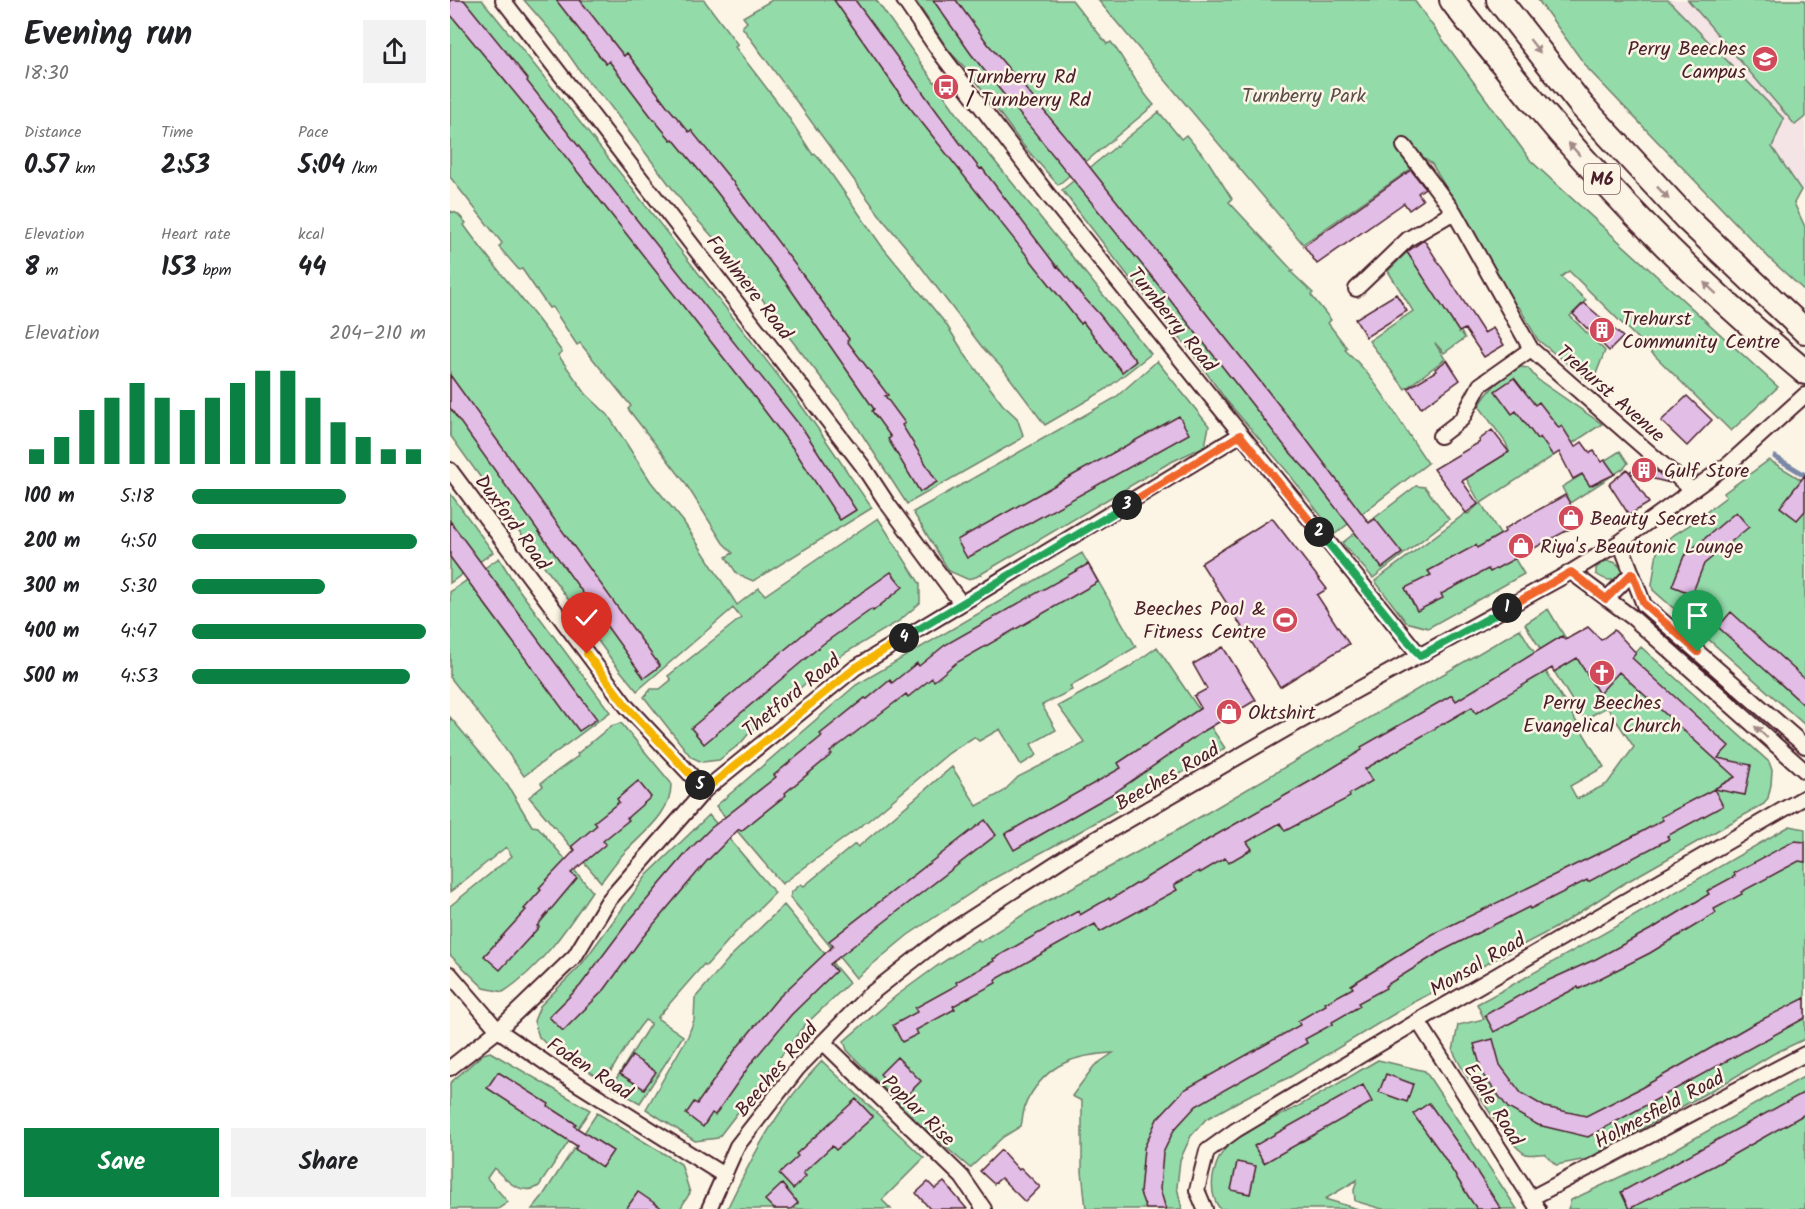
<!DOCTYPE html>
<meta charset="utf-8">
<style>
:root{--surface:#fff;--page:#f2f2f2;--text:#202124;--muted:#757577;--accent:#0b8043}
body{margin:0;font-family:Kalam,sans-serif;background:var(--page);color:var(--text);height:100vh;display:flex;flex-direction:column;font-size:22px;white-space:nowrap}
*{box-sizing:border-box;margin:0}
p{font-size:20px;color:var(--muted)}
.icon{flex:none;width:33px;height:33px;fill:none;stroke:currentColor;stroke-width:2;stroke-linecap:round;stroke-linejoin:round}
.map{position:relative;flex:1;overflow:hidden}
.sheet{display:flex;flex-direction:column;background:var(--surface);width:450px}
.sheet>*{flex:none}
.pin{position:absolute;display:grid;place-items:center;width:51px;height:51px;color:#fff;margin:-62px -26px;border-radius:50% 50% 50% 0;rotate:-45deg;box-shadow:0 0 6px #0007}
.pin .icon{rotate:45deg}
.km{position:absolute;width:30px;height:30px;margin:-15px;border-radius:50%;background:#222;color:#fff;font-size:16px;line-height:30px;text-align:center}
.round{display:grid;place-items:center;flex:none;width:63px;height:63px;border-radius:0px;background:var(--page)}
.overview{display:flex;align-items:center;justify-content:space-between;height:102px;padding:0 24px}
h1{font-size:33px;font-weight:800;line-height:45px}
.figures{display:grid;grid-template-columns:repeat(3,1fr);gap:9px;height:102px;padding:6px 24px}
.figures div{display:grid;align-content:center}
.figures b{font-size:26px;font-weight:800}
.figures small{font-size:16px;font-weight:400}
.figures p{font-size:16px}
.chart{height:168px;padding:12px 24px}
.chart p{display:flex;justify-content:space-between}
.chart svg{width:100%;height:108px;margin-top:6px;stroke:var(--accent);stroke-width:6}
.button{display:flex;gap:12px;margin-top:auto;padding:12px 24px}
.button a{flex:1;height:69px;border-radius:0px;background:var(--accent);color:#fff;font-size:24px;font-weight:800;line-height:69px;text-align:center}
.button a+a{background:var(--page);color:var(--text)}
ul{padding:0 24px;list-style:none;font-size:20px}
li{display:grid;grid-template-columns:96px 72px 1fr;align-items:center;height:45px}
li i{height:15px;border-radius:8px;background:var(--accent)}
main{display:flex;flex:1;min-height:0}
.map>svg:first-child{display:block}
</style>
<main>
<section class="sheet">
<div class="overview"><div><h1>Evening run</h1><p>18:30</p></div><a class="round"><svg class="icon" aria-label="share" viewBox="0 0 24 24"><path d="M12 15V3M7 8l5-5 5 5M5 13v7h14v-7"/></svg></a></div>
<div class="figures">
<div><p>Distance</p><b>0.57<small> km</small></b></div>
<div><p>Time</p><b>2:53</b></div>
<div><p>Pace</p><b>5:04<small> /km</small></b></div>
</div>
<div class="figures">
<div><p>Elevation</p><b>8<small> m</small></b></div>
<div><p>Heart rate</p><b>153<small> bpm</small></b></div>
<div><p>kcal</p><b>44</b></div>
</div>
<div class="chart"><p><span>Elevation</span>204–210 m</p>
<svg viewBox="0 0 160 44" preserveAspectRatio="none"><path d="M5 44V38M15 44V33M25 44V22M35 44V17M45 44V11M55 44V17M65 44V22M75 44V17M85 44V11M95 44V6M105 44V6M115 44V17M125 44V27M135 44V33M145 44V38M155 44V38"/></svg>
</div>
<ul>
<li><b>100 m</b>5:18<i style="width:66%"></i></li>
<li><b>200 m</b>4:50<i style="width:96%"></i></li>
<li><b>300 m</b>5:30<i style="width:57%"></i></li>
<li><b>400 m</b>4:47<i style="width:100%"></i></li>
<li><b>500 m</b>4:53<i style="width:93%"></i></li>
</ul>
<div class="button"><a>Save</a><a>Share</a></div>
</section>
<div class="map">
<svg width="1355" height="1209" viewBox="0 0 1355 1209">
<rect width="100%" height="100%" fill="#fcf5e5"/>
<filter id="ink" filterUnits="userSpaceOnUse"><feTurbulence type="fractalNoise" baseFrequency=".0167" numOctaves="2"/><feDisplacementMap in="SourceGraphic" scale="12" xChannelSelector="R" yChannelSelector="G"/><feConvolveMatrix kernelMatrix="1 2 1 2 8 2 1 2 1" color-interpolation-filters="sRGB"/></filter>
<g filter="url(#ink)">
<path fill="#f4e4e5" d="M1218,0H1355V189L1351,190L1322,147L1334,118Z"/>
<path fill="#94dbaa" stroke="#6f7d6a" stroke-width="1.5" d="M0,0H32L41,11C145,139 246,270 347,400C374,435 397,473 422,508L303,581L287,574L276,557L283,553L273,543L234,481L178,409L181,406L130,343L127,345L102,307L99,308L72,269L69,270L49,247L52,243L0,177Z
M74,0H254L288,45L285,47L335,112L363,155L365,154L377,168L431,245L496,324L516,356L553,405L567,418L573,435L571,439L457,504L395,408L332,328L313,300L273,248L240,212L158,103L135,78L107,38Z
M322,0H426L513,122L701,354L655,390L595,425L554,370L532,347L456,247L434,221L292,27L297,22L293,17Z
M465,0H622L657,44L661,42C677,62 686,86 704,105L608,185L572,144L521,74L499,51Z
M648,0H964L1081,161L1328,387L1281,431L1119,271L1111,277L1136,300L1120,316L1155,351L1142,384L1088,340L1069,307L1066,308L982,164L956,144L965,166L853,244Z
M1088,0H1218L1334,119L1322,147L1351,190L1344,203L1355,227V291L1321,260L1138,69Z
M1238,0H1355V117L1345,125Z
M709,112L731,139L736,135L758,161L782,199L779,202L843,271L841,272L863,293L861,295L881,320L878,323L897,348L895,350C927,377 953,429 978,463L885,534L836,470L776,400L740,350L679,277L612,190Z
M0,211L8,214L16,223L14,225C45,269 81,307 112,352L108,355L136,394L158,415L201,482L233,521L287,605L309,588L315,595L428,518L470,584V603L449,621L395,653L357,682L300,732L291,743L269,760L252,762L241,757L194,697L201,689H210L221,680L218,676L291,618L283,608L187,691L164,663L0,435Z
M957,252L1015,338L994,353L985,343L995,359L955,389L919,341L963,311L938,271Z
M707,361L759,426L755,446L719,463L526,577L517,579L499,571L463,512L665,398Z
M1071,367L1078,368L1087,379L1152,424L1031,503L1074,574L978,628L956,622L925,581L1016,513L1018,514L1030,503L1016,478L1059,452L1056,443L1029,406C1040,388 1052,376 1071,367Z
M1170,451L1178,463L1174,468L1120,503L1112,487Z
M1319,460L1355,482V725L1203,590L1202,585L1208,545L1238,526L1276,497L1274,493Z
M966,486L975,487L999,519L923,578L892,543Z
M0,493L43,552L0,583Z
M632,553L686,647L620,686L622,690L592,705L606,730L581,744L587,755L571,765L550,729L529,741L524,737L499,753L419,820L332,884L266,806L406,685Z
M49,558L67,587L160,712L74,776L46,736L0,677V592Z
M1155,561C1165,561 1169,563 1173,573L1171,578C1160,582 1155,580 1146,574V568Z
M1098,609L1149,694L1191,647L1319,762L1322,770L1321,785L1318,798L1314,804L1173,884L1105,928L964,1002L840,1077L798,1096L756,1119L741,1136L730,1160L727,1187L732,1209H636L632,1171V1101L622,1096L644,1066L663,1053C625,1055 598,1063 578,1099C573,1107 573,1118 571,1126L553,1137L520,1168L462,1118L397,1050L394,1041L446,996L487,966L528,939L530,942L579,911L726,831L1070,629L1154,767L1120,786L1127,799L1157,784L1184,747L1157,707L1135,719L1129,712L1075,624Z
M707,647L775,748L622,836L539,881L458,935L406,978L340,897L342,892L351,884L354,886L405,844L408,847L502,767L527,806L553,792L568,777L635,743L608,706L678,668Z
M0,717L58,786L82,826L88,827L142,891C118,927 90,969 53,992L34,988L0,955V906L62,856L56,847L0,892Z
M171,723L221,783C222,813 194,832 175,852C166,861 159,872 151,882L79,797L93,786L91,783L128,756L127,754L161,726Z
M259,815L325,893L284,934L256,966L254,964L207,1018L233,1036L190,1103L161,1087L201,1023L195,1020C179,1039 169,1061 154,1081L95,1043L89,1037L84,1021L90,1006L131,965L197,875Z
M1340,826L1355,829V1039L1323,1054L1280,1080L1137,1159L1106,1165L1095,1154C1088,1153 1082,1156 1076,1154C1059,1148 1012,1070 1003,1051L1008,1025L1034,1019L1027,1004C1133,947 1236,886 1340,826Z
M334,905L399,983L354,1026L268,1138L245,1141L196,1109L238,1036L244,1020L245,998L281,956Z
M40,1052L140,1110L89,1186C71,1197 56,1180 44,1168L37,1178L58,1202L48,1209H0V1083L33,1054Z
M928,1060L975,1071L1067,1209H932L905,1201L904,1190L907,1180L875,1199L908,1209H770C755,1189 764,1157 782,1142C796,1130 818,1121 835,1113C867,1097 897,1078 928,1060Z
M372,1061L474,1158L432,1200L441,1209H277C305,1151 327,1108 372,1061Z
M1355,1076V1209H1118L1121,1200L1208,1159Z
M147,1113L231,1164L240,1193L230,1209H82L92,1197Z"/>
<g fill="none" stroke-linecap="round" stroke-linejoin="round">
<path stroke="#7a88a6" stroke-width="5" d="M1325,457L1355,475"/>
</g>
<path fill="#e2bde6" stroke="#4a1f2b" stroke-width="1.5" d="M0,0H14L78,79L77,81L99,109L355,432L406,510L390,520L345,451L302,394L83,115L0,14Z
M106,0H130L174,56L177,53L218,107L239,132L241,130L283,182L361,286L399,339L397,341L438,395L435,396L455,423L452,425L487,482L470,492L438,439L441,437L422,411L424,409L337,284L266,191L223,139L221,140L200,115L159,61L156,64Z
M384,0H405L510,143L530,169L532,168L607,267L608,266L628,291L650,315L686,361L672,372L633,322L631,324L454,100Z
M483,0H506L538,44L615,136L856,439L919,523L925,519L952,553L932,568L859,473L837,449L702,277L521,54Z
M961,170L975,188L968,193L973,200L959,210L954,203L867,264L854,246Z
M974,240L1034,333L1043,328L1054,345L1034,357L1015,329L1009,332L957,252Z
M946,294L957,311L916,337L905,319Z
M1134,303L1173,337L1159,351L1123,314Z
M997,360L1010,380L971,408L958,388L986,371L985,369Z
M0,375L210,666L194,678L0,408Z
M1064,378L1085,405L1089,402L1109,428L1112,426L1125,447L1132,442L1140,453L1144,451L1152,462L1155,460L1165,474L1140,486L1132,474L1123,479L1109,452L1103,456L1090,437L1087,439L1066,411L1062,414L1045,391Z
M1237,396L1262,420L1237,446L1211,421Z
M729,416L739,434L517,558L507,540Z
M1042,430L1059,452L1012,481L1028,504L1016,513L984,469L1030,442L1029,440Z
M1196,462L1220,483L1180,473L1199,503L1179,515L1159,484L1177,469L1179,472Z
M1355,475V511L1347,520L1330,507Z
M1115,495L1131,523L1040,572L1038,569L991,594L993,598L967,611L955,588L981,575L978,571L1026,545L1027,548L1039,541L1055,532L1054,529Z
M1286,512L1299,527L1254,564L1242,594L1222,586L1234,556Z
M822,518L877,589L867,595L899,644L830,687L751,563Z
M0,521L147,719L129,731L0,557Z
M638,564L648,582L506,663L484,681L482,678L458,697L456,694L380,752L382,754L335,793L336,795L291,831L289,829L256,862L192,938L155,989L113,1031L99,1017L130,986L178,922L238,851L261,828L326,777L324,775L372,736L370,734L415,698L417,699L440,680L442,683L467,663L469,666L495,645Z
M441,572L453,587L423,611L422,609L373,644L254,744L241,728L357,631Z
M1281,612L1355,679V706L1268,627Z
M1138,627L1151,640L1164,630L1173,639L1186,653L1182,658L1279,746L1268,758L1301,765L1295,795L1264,789L1285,777L1169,672L1149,694L1127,658L1104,672L1102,668L1026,713L1022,707L915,769L922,781L899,794L900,797L835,831L830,823L797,842L802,849L778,863L775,858L750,873L749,871L724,885L727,890L650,932L645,924L545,980L546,983L503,1006L505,1009L466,1030L468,1034L452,1042L443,1025L467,1012L465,1008L507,985L506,982L544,961L543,959L628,911L630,915L659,898L660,900L759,839L866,778L912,750L911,747L1002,695L1006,701L1112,636L1115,640Z
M773,647L806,700L754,731L664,793L564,850L555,834L671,768L668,763L751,708L744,696L757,689L743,664Z
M188,781L201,797L177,818L179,820L153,841L156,844L121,873L127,878L87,926L89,927L50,970L34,956L76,910L74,909L91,890L89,888L125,850L122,846L147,825L144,822L169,802L167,799Z
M1264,789L1273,806L1217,836L1219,839L1138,882L1137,880L1080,909L1079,907L990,952L935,986L936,988L908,1003L910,1006L882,1022L883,1024L855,1039L857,1043L746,1106L724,1130L713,1153L710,1189L716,1209H696L690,1193L694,1148L707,1119L734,1090L850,1025L848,1021L876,1005L875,1003L903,988L901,985L983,934L1182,837L1213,820L1211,817Z
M535,820L546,835L380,964L386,971L341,1015L302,1062L265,1115L262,1113L253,1127L236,1114L244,1102L247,1104L285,1050L327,999L383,946L379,941Z
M1344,841L1355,842V862L1349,861L1291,892L1292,894L1264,909L1266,913L1200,953L1129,989L1128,987L1101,1001L1044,1032L1035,1015L1088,985L1146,959L1205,927L1259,894L1257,891L1285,876L1284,873Z
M1355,998V1018L1138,1137L1088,1125L1058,1108L1033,1075L1024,1044L1043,1039L1050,1065L1071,1093L1095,1107L1136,1116L1191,1088L1303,1024Z
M182,1056L206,1072L194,1089L170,1074Z
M447,1057L471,1081L454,1098L430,1074Z
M48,1072L99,1104L98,1106L126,1124L124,1126L163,1151L152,1167L125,1149L127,1146L37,1088Z
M936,1074L963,1084L957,1102L929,1092Z
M913,1085L922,1102L814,1163L804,1146Z
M1355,1092V1114L1265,1165L1179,1209L1171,1192Z
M406,1099L423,1117L386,1150L382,1146L353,1173L356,1176L343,1189L329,1174L348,1156L346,1154Z
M979,1103L1016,1155L1051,1209H1027L1020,1199L992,1154L963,1114Z
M551,1150L569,1170L571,1168L590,1187L575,1202L551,1178L544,1184L530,1171Z
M787,1162L806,1166L800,1194L781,1190Z
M478,1182L485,1189L494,1182L517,1209H480L466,1193Z
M332,1184L348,1203L341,1209H324L315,1200Z
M188,1192L213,1209H176Z"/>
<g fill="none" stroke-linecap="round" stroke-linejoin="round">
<g stroke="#4a1f2b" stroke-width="18">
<path id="street" d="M53,0L412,465L437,503L511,603
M454,0L488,50L599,196L970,656
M954,146L1004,212L1081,349L1242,490
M906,289L958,239L1004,212
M990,436L1012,419L1030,385L1081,349
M0,470L177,707L255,790
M1170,542L1194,605L1355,746
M1121,572L1183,618L1355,771
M1157,599L1182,573
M0,974L48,1030L109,1072L275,1176
M968,1021L1088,1209
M373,1042L512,1177L534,1209
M0,1068L48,1030L125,956L158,901L255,790L405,668L790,435
M1081,1198L1355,1054
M259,1209L287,1146L348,1068L418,996L498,933L623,852L838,728L1121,572L1170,542L1280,463L1355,395
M755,1209L747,1190L757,1151L786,1130L968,1021L1355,797"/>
</g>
<g stroke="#4a1f2b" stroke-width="28">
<path id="highway" d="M1002,0C1021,26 1042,50 1062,75C1149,183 1248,283 1355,372
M1049,0L1132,106L1236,218L1355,331"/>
</g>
<use href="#street" stroke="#fcf5e5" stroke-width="14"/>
<use href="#highway" stroke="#fcf5e5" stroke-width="24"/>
</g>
<defs><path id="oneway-solid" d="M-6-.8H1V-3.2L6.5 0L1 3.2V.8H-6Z" transform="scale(1.5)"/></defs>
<g fill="#a38a88">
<use href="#oneway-solid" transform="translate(1085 46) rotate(52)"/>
<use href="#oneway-solid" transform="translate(1124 149) rotate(-133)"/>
<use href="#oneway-solid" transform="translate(1213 193) rotate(47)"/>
<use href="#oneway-solid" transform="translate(1260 288) rotate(-137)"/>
<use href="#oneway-solid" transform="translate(1311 732) rotate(-138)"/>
</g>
</g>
<g fill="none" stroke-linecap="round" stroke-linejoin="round" filter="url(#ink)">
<g stroke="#fff" stroke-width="12">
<path id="split-1" d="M1057,608L1121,572L1156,599L1182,573L1194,604L1248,652"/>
</g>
<g stroke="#fff" stroke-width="12">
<path id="split-2" d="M869,532L970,656L1057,608"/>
</g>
<g stroke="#fff" stroke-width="12">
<path id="split-3" d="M677,505L790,435L869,532"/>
</g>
<g stroke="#fff" stroke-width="12">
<path id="split-4" d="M454,638L677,505"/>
</g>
<g stroke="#fff" stroke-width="12">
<path id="split-5" d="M250,785L255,790L405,668L454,638"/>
</g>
<g stroke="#fff" stroke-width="12">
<path id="split-6" d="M137,654L177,707L250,785"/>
</g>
<use href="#split-1" stroke="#f0652b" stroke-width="8"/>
<use href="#split-2" stroke="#22a559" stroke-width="8"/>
<use href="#split-3" stroke="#f0652b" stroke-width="8"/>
<use href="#split-4" stroke="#22a559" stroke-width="8"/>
<use href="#split-5" stroke="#f5b400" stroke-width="8"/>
<use href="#split-6" stroke="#f5b400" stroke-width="8"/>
</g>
<defs>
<g id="school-disc" transform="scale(1.35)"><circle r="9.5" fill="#d1495b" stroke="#fcf5e5"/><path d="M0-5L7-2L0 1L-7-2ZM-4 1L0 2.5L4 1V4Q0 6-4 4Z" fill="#fff"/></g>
<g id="bus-disc" transform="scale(1.35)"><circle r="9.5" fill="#d1495b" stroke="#fcf5e5"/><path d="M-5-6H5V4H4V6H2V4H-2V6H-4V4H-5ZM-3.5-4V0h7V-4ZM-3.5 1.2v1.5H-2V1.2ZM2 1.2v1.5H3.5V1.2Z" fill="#fff"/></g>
<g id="building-disc" transform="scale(1.35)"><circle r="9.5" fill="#d1495b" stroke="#fcf5e5"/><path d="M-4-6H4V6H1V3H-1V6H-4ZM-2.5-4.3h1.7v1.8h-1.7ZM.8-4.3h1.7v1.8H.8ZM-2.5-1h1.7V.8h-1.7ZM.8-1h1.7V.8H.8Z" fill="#fff"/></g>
<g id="shop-disc" transform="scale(1.35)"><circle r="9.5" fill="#d1495b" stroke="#fcf5e5"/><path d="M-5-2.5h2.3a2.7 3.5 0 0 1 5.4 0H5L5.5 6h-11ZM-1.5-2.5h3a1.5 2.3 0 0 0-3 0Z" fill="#fff"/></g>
<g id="stadium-disc" transform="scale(1.35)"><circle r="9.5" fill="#d1495b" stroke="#fcf5e5"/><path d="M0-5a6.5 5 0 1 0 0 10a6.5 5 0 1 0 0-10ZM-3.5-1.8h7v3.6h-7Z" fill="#fff"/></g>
<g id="church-disc" transform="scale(1.35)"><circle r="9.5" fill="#d1495b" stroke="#fcf5e5"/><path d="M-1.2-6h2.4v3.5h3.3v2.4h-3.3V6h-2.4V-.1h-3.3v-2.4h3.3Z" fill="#fff"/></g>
</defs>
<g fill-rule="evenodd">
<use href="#school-disc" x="1315" y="59"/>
<use href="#bus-disc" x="496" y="87"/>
<use href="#building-disc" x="1152" y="330"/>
<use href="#building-disc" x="1194" y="470"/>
<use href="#shop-disc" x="1121" y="518"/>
<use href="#shop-disc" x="1071" y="546"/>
<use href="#stadium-disc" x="835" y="620"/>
<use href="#church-disc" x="1152" y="673"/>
<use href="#shop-disc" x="779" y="712"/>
</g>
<g text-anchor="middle" stroke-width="5" stroke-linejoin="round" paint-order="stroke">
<rect fill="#fcf5e5" stroke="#7f5f63" stroke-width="1.5" x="1134" y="164" width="36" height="30" rx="4.5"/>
<g font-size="18" font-weight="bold" fill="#4a1f2b">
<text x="1152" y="185">M6</text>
</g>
<g font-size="20" fill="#4a1f2b" stroke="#fcf5e5" text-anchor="start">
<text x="1296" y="55" text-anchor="end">Perry Beeches<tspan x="1296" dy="23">Campus</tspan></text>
<text x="516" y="83">Turnberry Rd<tspan x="516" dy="23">/ Turnberry Rd</tspan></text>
<text x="1172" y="325">Trehurst<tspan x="1172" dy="23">Community Centre</tspan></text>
<text x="1214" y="477">Gulf Store</text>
<text x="1140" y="525">Beauty Secrets</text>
<text x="1090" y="553">Riya's Beautonic Lounge</text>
<text x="816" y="615" text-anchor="end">Beeches Pool &amp;<tspan x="816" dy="23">Fitness Centre</tspan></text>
<text x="1152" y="709" text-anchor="middle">Perry Beeches<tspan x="1152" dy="23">Evangelical Church</tspan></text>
<text x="798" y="719">Oktshirt</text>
</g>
<g font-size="20" fill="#5c4e4b" stroke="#fcf5e5">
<text x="854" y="102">Turnberry Park</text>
</g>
<g font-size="20" fill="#4a1f2b" stroke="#fcf5e5">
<text transform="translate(300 287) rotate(52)" y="7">Fowlmere Road</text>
<text transform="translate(723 319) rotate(51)" y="7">Turnberry Road</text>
<text transform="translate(1161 393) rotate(41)" y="7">Trehurst Avenue</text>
<text transform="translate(63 522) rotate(54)" y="7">Duxford Road</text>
<text transform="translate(341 695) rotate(-39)" y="7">Thetford Road</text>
<text transform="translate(717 776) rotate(-30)" y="7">Beeches Road</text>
<text transform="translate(1027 964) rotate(-30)" y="7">Monsal Road</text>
<text transform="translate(140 1068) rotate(33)" y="7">Foden Road</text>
<text transform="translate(326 1069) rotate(-50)" y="7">Beeches Road</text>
<text transform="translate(1044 1104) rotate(58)" y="7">Edale Road</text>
<text transform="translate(1209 1109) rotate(-28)" y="7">Holmesfield Road</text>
<text transform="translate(469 1110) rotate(44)" y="7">Poplar Rise</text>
</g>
</g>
</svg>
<div class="pin" style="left:1248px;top:652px;background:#1e9e55"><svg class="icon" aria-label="arrive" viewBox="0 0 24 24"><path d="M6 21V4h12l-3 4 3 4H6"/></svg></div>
<div class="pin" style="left:137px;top:654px;background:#d93025"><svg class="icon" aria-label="check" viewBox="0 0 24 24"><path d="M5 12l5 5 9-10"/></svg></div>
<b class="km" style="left:1057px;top:608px">1</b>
<b class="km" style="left:869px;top:532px">2</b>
<b class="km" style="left:677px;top:505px">3</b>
<b class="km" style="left:454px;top:638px">4</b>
<b class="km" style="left:250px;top:785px">5</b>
</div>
</main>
